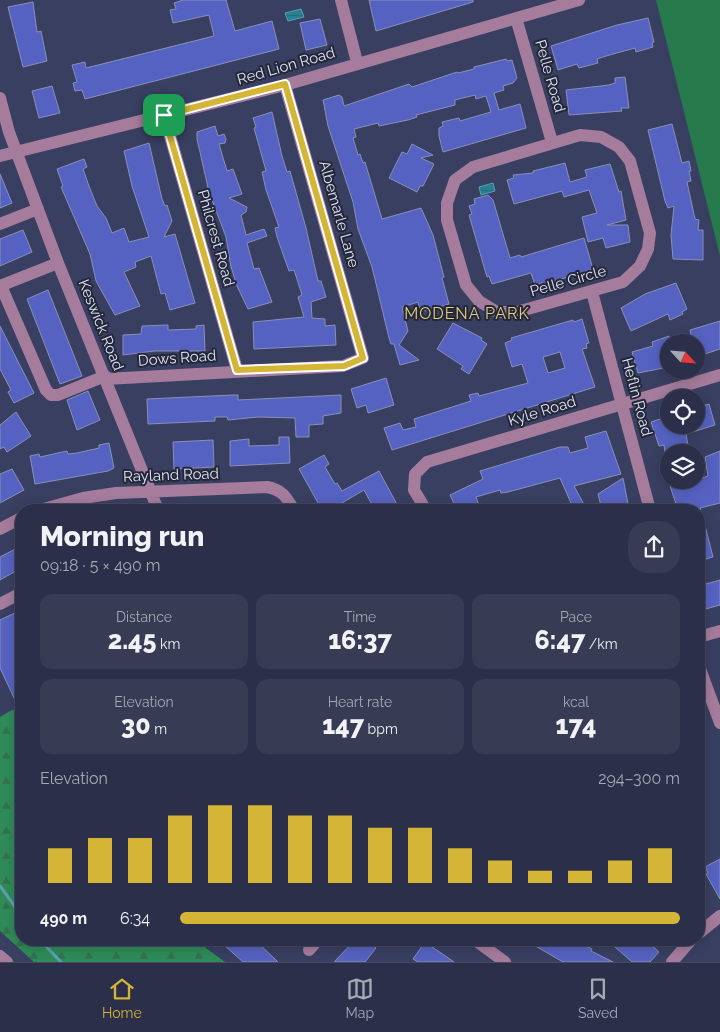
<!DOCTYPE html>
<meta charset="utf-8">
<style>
:root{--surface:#2b2f49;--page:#373b53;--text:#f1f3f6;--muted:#a6a9b4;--line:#474a61;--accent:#d4b535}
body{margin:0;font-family:Raleway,sans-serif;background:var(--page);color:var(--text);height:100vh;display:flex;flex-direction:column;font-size:19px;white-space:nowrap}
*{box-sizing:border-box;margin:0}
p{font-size:16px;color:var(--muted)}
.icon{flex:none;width:28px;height:28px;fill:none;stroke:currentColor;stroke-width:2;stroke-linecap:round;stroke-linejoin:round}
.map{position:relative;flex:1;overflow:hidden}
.details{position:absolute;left:15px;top:504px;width:690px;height:442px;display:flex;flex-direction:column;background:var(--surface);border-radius:20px;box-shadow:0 2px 12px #0003,0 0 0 1px var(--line)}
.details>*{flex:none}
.needle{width:32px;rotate:116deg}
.buttons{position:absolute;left:660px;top:334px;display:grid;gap:10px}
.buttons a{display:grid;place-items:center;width:45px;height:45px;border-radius:50%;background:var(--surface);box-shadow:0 2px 12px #0003,0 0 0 1px var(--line);font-size:25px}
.pin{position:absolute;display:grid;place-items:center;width:42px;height:42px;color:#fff;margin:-21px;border-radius:10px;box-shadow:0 2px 8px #0006}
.round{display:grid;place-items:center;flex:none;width:52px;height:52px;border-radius:20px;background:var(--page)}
.overview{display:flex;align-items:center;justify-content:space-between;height:85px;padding:0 25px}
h1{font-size:28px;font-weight:800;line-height:38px}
.stats{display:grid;grid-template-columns:repeat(3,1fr);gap:8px;height:85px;padding:5px 25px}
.stats div{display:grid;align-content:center;border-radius:12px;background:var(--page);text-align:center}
.stats b{font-size:25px;font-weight:800}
.stats small{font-size:14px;font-weight:400}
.stats p{font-size:14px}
.chart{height:140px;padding:10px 25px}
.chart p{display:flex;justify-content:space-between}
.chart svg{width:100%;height:90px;margin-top:5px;stroke:var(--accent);stroke-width:6}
ul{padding:0 25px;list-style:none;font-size:16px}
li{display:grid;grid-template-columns:80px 60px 1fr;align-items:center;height:38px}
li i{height:12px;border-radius:6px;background:var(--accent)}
.tab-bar{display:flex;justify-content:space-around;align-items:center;height:70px;border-top:1px solid var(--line);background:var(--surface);font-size:14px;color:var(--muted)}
.tab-bar a{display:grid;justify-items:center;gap:2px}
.tab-bar .current{color:var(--accent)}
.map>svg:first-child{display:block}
</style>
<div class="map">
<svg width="720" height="962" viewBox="0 0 720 962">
<defs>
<pattern id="forest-firs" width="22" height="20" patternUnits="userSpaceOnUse" patternTransform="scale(1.25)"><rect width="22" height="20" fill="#2e8b57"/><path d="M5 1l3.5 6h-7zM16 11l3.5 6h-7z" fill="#366f52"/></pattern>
<pattern id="water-rules" width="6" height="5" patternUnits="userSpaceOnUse" patternTransform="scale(1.25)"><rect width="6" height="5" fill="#238295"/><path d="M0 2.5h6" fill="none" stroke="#306977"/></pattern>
</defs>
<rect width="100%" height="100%" fill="#393f61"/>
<path fill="url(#forest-firs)" d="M12,710L21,711V940H195L225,962H34L0,931V717Z"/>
<path fill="#267a4b" d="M656,0H720V256Z"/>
<path fill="url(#water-rules)" stroke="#5b9fb3" d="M301,9L304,17L288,21L285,13Z
M493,183L495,191L481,195L479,187Z"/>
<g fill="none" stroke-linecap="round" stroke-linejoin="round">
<path stroke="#5b9fb3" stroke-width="3" d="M0,886L21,915
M40,940L61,962"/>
</g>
<path fill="#5662c1" stroke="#8790b7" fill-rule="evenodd" d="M183,0H226L235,31L272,21L279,49L85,99L82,90L75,91L73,83L77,82L72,65L85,62L86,68L214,36L209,15L173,23L170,10L176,9L174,3Z
M369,0H473V2L376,31Z
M33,2L37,32L41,31L47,61L23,67L8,7Z
M648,18L654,42L652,43L653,47L636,52L635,48L606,56L597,59L598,63L579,68L577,64L558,70L551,46L617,25Z
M320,19L327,45L306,50L300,23Z
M506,59L507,61L512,60L517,78L513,83L503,86L504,90L494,93L499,110L520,104L526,128L443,152L439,136V128L443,126L442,122L459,118L460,121L491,112L486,96L476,99L475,95L455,100V105L416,115L417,117L408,120L379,126L378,123L354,129L356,137L353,138L358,155L360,154L363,163L365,162L382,219L421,208L433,235L444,277L442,278L449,304L425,311L424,309L420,310L418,302L402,307L408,331L399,345L419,360L400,365L394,344H391L389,338L372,267L358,229L353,202L328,126L323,100L339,95L342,97L344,106L409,84L412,87L457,72L458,73L474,69V67Z
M625,77L629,108H621L622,111L569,115L566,90L609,85L615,83V78Z
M52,86L60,113L39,118L32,91Z
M272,112L282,156L287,172L290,171L306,228L318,281H321L326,297L311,302L312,318L325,319V326L335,325L336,345L254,349L253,322L304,317L298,297L302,295L294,270L289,271L277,237L275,228L279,227L266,190L262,172L266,171L254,128L256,127L253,118Z
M672,124L682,163L689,161L691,171H689L691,181L687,182L695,219L699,220L698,230H703V260L673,259L671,235L674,206L668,208L665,201L648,130Z
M215,126L218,136L224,134L226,139L225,143L219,144L227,171L233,169L242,194L229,198L247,207L246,212L241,215L246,235L264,229L267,236L247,243L254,269L259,268L272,302L248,309L237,286L231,267L226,237L209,192L197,139V132Z
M149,143L162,199L165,206L167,205L172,221L164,237L175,234L195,303L170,310L165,293L161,294L151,256L135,262L136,267L124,272L140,306L115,315L96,281L90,254L61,187L63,186L57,169L84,159L87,167L83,169L89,186L97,206L106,218L112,233L124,228L129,242L149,237L132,186L124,151Z
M412,144L433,155L421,158L434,164L423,186H420L417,192L389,178L402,152L407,154Z
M565,163L570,182L587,177L585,170L610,164L619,192L621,191L626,220L607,225H628L630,242L606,248L603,238L588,242L582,217L597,213L589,190L564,197L562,191L514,204L507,180L514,178L513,175L533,173V171Z
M0,174L12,203L0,208Z
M488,195L493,200L510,258L520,255L521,257L584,238L593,269L543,285L542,283L535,285L531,273L492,284L489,276L487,277L469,215L472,214L469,206L475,204L474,199Z
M23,230L32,252L0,266V239Z
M676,283L687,309L682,312L683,314L670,320L668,314L631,331L621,308L645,294Z
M48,290L82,376L60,384L27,299Z
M582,319L589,343L586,344L587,348L582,349L595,387L392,450L384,428L400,423L403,430L416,427L414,419L471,401L469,395L478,393L479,396L528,383L522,364L512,367L505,343L512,340L511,338L573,320L574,322ZM560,352L565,368L548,373L543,357Z
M720,321V349L696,357V342H673L672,340L691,335L690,330Z
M453,323L482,338L481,340L487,344L469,374L461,369L463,366L437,349Z
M168,325V330L196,329V326L204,325L205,351H154L123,355V335L141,334L142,326Z
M0,326L34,393L14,403L8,392L11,390L0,369Z
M669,336V367L638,373L632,352L653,346L652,342Z
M386,378L394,405L368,413L366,405L357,408L351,389Z
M88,391L100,420L77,430L67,400Z
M232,395H238V400L341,395V413L323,416V424L309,425V437H296L295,418L258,417L228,420L227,417H215V421L148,424L147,399Z
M709,404L715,425L686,434L689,451L665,452L664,445L659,446L651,422L669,416V425H696V408Z
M16,412L31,436L7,452L4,447L0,449V425Z
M606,431L621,474L574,486L587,510H558L571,503L560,478L508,492L501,493L500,490L476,497L481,510H457L450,495L483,479L480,471L560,447H568L570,453L588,448L585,437Z
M279,437H289L290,463L230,466V441L249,439V446L279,445Z
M213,440L214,467L174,469L173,442Z
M109,443L114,468L108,471L35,484L30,456L39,454L40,457L67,451L68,454L77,453L99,448V445Z
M720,451V503L700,508L701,510H678L668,480H696L708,476L705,457Z
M324,455L329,464L325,467L335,484L337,483L342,491L379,471L400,510H375L364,490L330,510H322L299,469Z
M12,469L24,490L0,503V474Z
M623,478L629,509L602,510L598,494Z
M699,514H702L713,557L699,561Z
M21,546V568L0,580V557Z
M699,568H702L706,584L720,580V605L702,610L701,606H699Z
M21,610V697L15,700L0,668V620Z
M720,859V899L706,874L708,873L705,867Z
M229,940H255L278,962H243L224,945Z
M355,940H368L376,948L365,962H334Z
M525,940H575L592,949L591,951L613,962H563Z
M607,940H646L659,952L650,962H632Z
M425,942L441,953L454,962H418L413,959Z"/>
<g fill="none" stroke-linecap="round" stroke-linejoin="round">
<path stroke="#a57c9c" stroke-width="12" d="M341,0L357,62
M516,18L552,142
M0,98L9,132L58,263L158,510
M164,115L237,370
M580,135L601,137L619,147L630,161L650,233L648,249L640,266L623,282L517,312H497L479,301L466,285L447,220V203L455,180L473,167Z
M0,156L285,85L579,0
M0,224L38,209
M0,286L58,263
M1,286L46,390L51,395H58L105,376
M592,292L650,510
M106,379L343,366L363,358L285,85
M40,510L83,498L116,493L267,487C283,490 286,497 294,510
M426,510L414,490L415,474L427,462L720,375
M0,529L21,518
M0,604L21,593
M699,637L720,631
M699,666L720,723
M699,933L720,916
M475,940L505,962
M309,950L318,940
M0,956L7,962
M672,962L691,940"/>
</g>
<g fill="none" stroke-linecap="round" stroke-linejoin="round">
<g stroke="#fff" stroke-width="10">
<path id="route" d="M285,84L363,358L344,366L237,370L164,115Z"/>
</g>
<use href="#route" stroke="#d4b535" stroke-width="6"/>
</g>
<g text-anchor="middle" stroke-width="4" stroke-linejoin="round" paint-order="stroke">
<g font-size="15" fill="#dee3f9" stroke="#242737">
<text transform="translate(286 66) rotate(-16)" y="5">Red Lion Road</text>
<text transform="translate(550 76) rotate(74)" y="5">Pelle Road</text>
<text transform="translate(339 214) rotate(74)" y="5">Albemarle Lane</text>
<text transform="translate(216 238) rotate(74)" y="5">Philcrest Road</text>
<text transform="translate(568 281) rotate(-16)" y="5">Pelle Circle</text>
<text transform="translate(101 325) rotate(68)" y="5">Keswick Road</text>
<text transform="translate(177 358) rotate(-4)" y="5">Dows Road</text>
<text transform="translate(637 397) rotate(75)" y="5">Heflin Road</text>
<text transform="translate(542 411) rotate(-17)" y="5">Kyle Road</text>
<text transform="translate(171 475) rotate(-2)" y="5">Rayland Road</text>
</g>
<g font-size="16" letter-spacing="1" fill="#e1cc7f" stroke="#242737">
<text x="467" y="319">MODENA PARK</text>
</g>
</g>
</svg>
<div class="buttons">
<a><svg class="needle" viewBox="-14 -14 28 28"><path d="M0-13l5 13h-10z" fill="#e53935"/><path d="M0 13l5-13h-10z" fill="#a6a9b4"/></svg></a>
<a><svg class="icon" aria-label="locate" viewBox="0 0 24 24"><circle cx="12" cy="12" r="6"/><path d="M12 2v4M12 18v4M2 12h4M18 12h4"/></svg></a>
<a><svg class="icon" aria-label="layers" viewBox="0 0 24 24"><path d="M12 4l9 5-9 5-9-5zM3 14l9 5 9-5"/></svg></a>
</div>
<div class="pin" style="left:164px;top:115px;background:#1e9e55"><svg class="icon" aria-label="arrive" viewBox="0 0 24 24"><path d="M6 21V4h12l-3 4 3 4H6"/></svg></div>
<section class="details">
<div class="overview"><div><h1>Morning run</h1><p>09:18 · 5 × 490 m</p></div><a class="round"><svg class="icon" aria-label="share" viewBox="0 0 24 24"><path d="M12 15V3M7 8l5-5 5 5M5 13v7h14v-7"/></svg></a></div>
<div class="stats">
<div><p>Distance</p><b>2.45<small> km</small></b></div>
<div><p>Time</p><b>16:37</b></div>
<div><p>Pace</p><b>6:47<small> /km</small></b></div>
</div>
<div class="stats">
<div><p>Elevation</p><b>30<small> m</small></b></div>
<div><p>Heart rate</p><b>147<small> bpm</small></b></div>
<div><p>kcal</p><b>174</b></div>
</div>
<div class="chart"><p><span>Elevation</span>294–300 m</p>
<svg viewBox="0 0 160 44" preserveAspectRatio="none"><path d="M5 44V27M15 44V22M25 44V22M35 44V11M45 44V6M55 44V6M65 44V11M75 44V11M85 44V17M95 44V17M105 44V27M115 44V33M125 44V38M135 44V38M145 44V33M155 44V27"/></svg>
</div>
<ul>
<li><b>490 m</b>6:34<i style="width:100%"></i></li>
</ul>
</section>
</div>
<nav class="tab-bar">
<a class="current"><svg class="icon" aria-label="home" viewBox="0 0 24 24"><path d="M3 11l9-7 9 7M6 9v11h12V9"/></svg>Home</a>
<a><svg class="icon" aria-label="map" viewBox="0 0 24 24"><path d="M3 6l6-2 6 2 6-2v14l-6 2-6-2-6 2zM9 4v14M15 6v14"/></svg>Map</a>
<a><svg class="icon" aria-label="saved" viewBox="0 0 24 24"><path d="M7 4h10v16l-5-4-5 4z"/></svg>Saved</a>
</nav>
